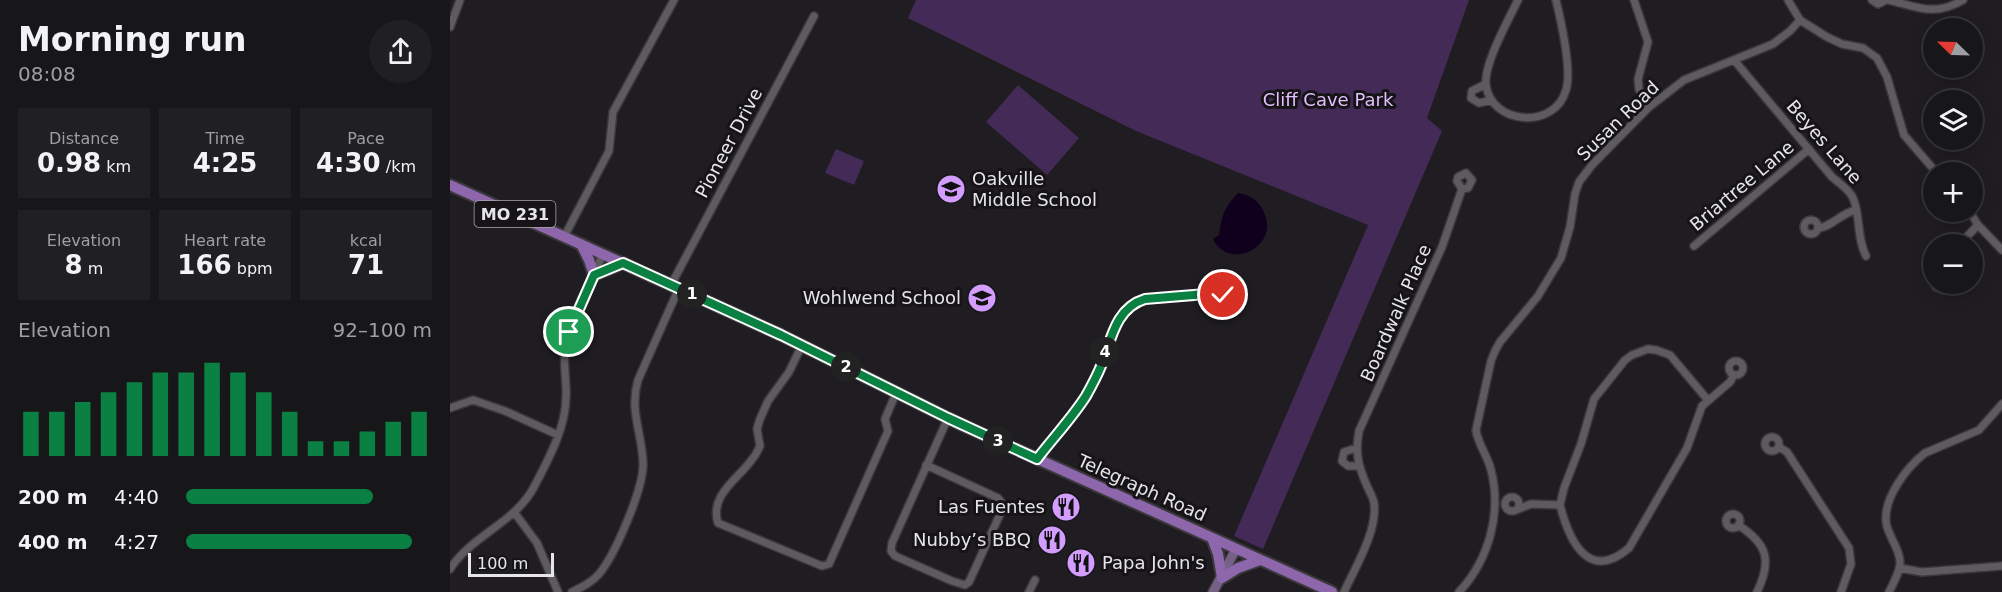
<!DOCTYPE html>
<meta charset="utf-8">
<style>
:root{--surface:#171619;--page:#201f22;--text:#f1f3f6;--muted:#9e9fa2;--line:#363538;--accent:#0b8043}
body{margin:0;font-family:"DejaVu Sans",sans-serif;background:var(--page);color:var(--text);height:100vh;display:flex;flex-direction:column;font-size:22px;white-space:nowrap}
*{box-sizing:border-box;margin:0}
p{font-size:20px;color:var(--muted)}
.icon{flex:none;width:33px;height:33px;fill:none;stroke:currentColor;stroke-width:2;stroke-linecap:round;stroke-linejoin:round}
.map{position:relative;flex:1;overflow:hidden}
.side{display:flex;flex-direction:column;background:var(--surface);width:450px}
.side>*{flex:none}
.needle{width:39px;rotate:293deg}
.fabs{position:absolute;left:1473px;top:18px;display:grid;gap:12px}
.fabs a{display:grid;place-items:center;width:60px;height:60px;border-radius:50%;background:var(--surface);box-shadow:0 3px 15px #0003,0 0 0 2px var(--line);font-size:30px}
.scale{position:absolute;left:18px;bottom:15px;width:86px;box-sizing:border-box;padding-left:6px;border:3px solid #e6e5e7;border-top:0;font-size:16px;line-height:21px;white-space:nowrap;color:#e6e5e7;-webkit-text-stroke:4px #161417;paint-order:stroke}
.pin{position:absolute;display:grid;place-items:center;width:51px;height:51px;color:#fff;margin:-26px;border:3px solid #fff;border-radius:50%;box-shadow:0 2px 6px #0007}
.km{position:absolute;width:30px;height:30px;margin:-15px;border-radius:50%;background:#222;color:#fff;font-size:16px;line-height:30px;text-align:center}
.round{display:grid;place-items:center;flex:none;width:63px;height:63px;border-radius:32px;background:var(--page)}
.headline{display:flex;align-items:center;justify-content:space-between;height:102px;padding:0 18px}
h1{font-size:33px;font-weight:700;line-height:45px}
.figures{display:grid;grid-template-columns:repeat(3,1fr);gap:9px;height:102px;padding:6px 18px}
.figures div{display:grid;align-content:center;border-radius:0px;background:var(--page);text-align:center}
.figures b{font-size:26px;font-weight:700}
.figures small{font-size:16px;font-weight:400}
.figures p{font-size:16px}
.chart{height:168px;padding:12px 18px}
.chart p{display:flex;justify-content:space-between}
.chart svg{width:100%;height:108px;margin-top:6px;stroke:var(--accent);stroke-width:6}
ul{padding:0 18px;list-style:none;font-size:20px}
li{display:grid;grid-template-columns:96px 72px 1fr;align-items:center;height:45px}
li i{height:15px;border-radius:8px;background:var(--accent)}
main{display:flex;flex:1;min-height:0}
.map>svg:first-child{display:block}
</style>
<main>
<section class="side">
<div class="headline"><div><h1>Morning run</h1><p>08:08</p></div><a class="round"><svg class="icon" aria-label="share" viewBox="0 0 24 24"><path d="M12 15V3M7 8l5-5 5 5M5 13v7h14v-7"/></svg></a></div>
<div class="figures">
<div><p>Distance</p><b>0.98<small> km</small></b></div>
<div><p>Time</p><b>4:25</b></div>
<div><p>Pace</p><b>4:30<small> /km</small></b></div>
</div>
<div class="figures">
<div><p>Elevation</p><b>8<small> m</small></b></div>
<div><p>Heart rate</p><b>166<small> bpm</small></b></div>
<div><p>kcal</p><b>71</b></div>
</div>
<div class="chart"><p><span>Elevation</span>92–100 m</p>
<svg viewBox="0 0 160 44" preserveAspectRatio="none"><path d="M5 44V26M15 44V26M25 44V22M35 44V18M45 44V14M55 44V10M65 44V10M75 44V6M85 44V10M95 44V18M105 44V26M115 44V38M125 44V38M135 44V34M145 44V30M155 44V26"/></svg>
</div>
<ul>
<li><b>200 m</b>4:40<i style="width:76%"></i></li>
<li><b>400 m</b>4:27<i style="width:92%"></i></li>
</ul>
</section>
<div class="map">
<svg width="1552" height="592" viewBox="0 0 1552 592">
<rect width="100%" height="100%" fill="#1f1d21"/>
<path fill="#442a57" d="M466,0H1019L977,118L992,131L813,549L784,536L918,225L686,131L458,18Z
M568,85L629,138L597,175L536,122Z
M386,149L414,161L404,185L375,173Z"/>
<path fill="#10001e" d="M788,193C801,195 810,201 815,215C828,248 778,271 763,239L769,235C772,215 774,208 788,193Z"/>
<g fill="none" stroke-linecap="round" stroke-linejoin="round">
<g stroke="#3a383b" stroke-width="10">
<path id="street" d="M1068,0C1059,19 1033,65 1036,85C1041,125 1105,130 1116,90C1122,71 1111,21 1106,0
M1184,0L1198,42L1188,79L1189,89L1198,108
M1338,0L1350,20L1377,37L1392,44L1413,48L1427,58L1437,77L1454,135L1486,172
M1422,0L1428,4L1436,0
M1438,0C1468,7 1484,17 1513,0
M0,27L10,0
M1284,60L1382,177C1389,183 1399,189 1403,198C1411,216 1406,236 1416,256
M1036,84L1022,91L1021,98L1029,103L1042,100
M1520,212L1528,225L1552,250
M1354 227a7 7 0 1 1 14 0a7 7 0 1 1-14 0Z
M1368,228C1380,228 1391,213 1406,210
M114,237L159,151L163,112L224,0
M1510,244L1528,225
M1244,246L1359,149
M1485,284L1486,287L1494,290L1498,289L1500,284
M221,285L364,16
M755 294a9 9 0 1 1 18 0a9 9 0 1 1-18 0Z
M352,345L339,372L318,401L310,419L307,429L310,446C308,450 306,455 303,458C290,478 259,494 268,523L372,566L379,564L438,431L435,419L446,393
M1279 368a7 7 0 1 1 14 0a7 7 0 1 1-14 0Z
M0,408L23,400L55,411L108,435
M1315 444a7 7 0 1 1 14 0a7 7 0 1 1-14 0Z
M1329,447L1337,452L1399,548L1401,564L1391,592
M906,448L894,452L892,461L898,466H908
M587,459C603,438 622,418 636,396C641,387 647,376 651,366C661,341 665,308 695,299L756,294
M476,465L548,498L552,503V510L519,582L515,585L502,581L445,556L441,551L442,543L498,418
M1055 504a7 7 0 1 1 14 0a7 7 0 1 1-14 0Z
M1110,505C1119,540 1138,583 1179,548L1237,448L1252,406L1280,382L1284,375
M1066,510L1081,504L1110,505L1114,488L1131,444L1144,399L1175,360L1182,355L1198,349L1206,350L1220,355L1257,399
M64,512L87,543L108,592
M1276 521a7 7 0 1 1 14 0a7 7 0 1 1-14 0Z
M1288,525C1318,544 1322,561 1307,592
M1449,568L1472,572L1552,566
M0,569C22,535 65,523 84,487C98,460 116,428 116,397C117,379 112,361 116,343C123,312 140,283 153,254
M122,592C132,587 141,583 149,574C165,555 194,488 193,463C192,432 179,411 188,380L229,288
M579,592L585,580
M894,592C905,568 928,530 924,503C923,497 919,491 917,486C908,466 905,452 909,431L992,247L1012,189L1018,188L1022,180L1016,173L1008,177L1007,181L1012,189
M1009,592C1039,560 1052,513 1041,470C1038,456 1028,445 1026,430L1041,361L1045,351L1050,342L1088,296L1111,258L1120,227L1125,194L1129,182L1142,165L1198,108L1234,80L1323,44L1340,31L1350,20
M1439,592C1451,568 1455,563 1442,539C1440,534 1436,527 1436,521C1434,497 1457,467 1475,453L1529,430L1552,404"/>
</g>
<g stroke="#3a383b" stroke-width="12">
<path id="secondary" d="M763,592L786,549"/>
</g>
<g stroke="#3a383b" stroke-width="14">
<path id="primary" d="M0,185L331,335L508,423L882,592
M131,244L139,260L144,275L173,263
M762,538L768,554L772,578L788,568L810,560"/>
</g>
<use href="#street" stroke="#5d5b60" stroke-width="7"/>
<use href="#secondary" stroke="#766186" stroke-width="9"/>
<use href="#primary" stroke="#8e66ac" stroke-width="10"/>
</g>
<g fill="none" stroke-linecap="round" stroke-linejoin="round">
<g stroke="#fff" stroke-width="12">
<path id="route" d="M119,332L144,275L173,263L331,335L498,418L587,459C603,438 622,418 636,396C641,387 647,376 651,366C661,341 665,308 695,299L756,294L759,301L766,302L771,300L773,295"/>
</g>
<use href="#route" stroke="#0b8043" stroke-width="8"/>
</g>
<defs>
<g id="school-disc" transform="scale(1.5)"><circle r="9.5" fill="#d29dfd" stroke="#161417"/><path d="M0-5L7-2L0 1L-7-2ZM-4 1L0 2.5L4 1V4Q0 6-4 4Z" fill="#111"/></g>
<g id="restaurant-disc" transform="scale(1.5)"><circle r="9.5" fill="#d29dfd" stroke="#161417"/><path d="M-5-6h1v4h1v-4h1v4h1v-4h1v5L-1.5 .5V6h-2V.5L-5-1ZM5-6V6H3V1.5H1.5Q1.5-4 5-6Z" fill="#111"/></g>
</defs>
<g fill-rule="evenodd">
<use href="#school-disc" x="501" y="189"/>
<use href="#school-disc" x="532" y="298"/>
<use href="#restaurant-disc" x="616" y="507"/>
<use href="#restaurant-disc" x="602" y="540"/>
<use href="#restaurant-disc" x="631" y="563"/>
</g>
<g text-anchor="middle" stroke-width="6" stroke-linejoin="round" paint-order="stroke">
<rect fill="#161417" stroke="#a8a6a9" stroke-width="1.5" x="24.5" y="201" width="81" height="26" rx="4.5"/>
<g font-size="16" font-weight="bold" fill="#e6e5e7">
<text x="65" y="220">MO 231</text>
</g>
<g font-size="18" fill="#e1bffe" stroke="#161417">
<text x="878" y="106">Cliff Cave Park</text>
</g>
<g font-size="18" fill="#e6e5e7" stroke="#161417">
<text transform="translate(1168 121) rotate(-44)" y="6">Susan Road</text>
<text transform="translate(1374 142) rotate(49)" y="6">Beyes Lane</text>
<text transform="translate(279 143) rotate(-62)" y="6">Pioneer Drive</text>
<text transform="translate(1292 186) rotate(-40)" y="6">Briartree Lane</text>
<text transform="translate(946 313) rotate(-66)" y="6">Boardwalk Place</text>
<text transform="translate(692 488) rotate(24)" y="6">Telegraph Road</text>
</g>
<g font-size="18" fill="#e6e5e7" stroke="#161417" text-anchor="end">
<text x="522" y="185" text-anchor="start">Oakville<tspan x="522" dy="21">Middle School</tspan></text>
<text x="511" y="304">Wohlwend School</text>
<text x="595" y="513">Las Fuentes</text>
<text x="581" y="546">Nubby’s BBQ</text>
<text x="652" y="569" text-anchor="start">Papa John's</text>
</g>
</g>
</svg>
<div class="fabs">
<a><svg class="needle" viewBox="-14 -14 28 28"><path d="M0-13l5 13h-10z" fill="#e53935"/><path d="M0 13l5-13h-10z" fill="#9e9fa2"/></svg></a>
<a><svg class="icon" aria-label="layers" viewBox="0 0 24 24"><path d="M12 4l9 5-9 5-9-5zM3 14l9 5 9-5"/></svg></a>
<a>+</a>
<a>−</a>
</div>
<div class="scale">100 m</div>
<div class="pin" style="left:119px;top:332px;background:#1e9e55"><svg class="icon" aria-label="arrive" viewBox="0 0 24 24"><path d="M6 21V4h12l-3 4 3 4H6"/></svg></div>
<div class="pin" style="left:773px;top:295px;background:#d93025"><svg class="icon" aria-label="check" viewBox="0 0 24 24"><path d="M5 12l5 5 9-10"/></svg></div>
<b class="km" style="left:242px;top:294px">1</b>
<b class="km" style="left:396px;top:367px">2</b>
<b class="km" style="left:548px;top:441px">3</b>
<b class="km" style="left:655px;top:352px">4</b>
</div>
</main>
